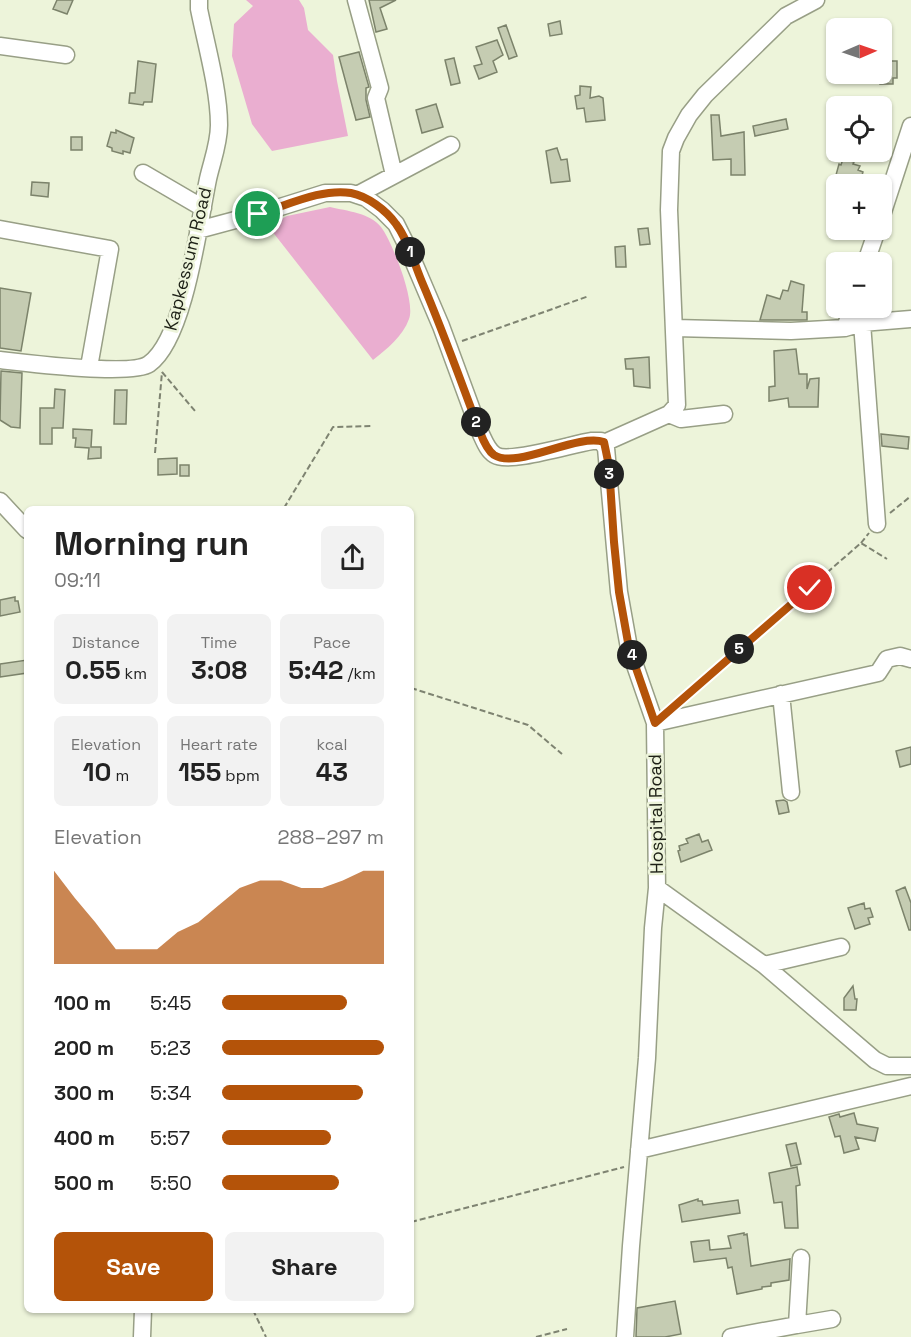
<!DOCTYPE html>
<meta charset="utf-8">
<style>
:root{--surface:#fff;--page:#f2f2f2;--text:#222;--muted:#767676;--accent:#b45309}
body{margin:0;font-family:"Space Grotesk",sans-serif;background:var(--page);color:var(--text);height:100vh;display:flex;flex-direction:column;font-size:22px;white-space:nowrap}
*{box-sizing:border-box;margin:0}
p{font-size:20px;color:var(--muted)}
.icon{flex:none;width:33px;height:33px;fill:none;stroke:currentColor;stroke-width:2;stroke-linecap:round;stroke-linejoin:round}
.map{position:relative;flex:1;overflow:hidden}
.details{position:absolute;left:24px;top:506px;width:390px;height:807px;display:flex;flex-direction:column;background:var(--surface);border-radius:9px;box-shadow:0 2px 4px #0004}
.details>*{flex:none}
.needle{width:39px;rotate:88deg}
.tools{position:absolute;left:826px;top:18px;display:grid;gap:12px}
.tools a{display:grid;place-items:center;width:66px;height:66px;border-radius:9px;background:var(--surface);box-shadow:0 2px 4px #0004;font-size:30px}
.pin{position:absolute;display:grid;place-items:center;width:51px;height:51px;color:#fff;margin:-26px;border:3px solid #fff;border-radius:50%;box-shadow:0 2px 6px #0007}
.km{position:absolute;width:30px;height:30px;margin:-15px;border-radius:50%;background:#222;color:#fff;font-size:16px;line-height:30px;text-align:center}
.round{display:grid;place-items:center;flex:none;width:63px;height:63px;border-radius:9px;background:var(--page)}
.head{display:flex;align-items:center;justify-content:space-between;height:102px;padding:0 30px}
h1{font-size:33px;font-weight:700;line-height:45px}
.metrics{display:grid;grid-template-columns:repeat(3,1fr);gap:9px;height:102px;padding:6px 30px}
.metrics div{display:grid;align-content:center;border-radius:9px;background:var(--page);text-align:center}
.metrics b{font-size:26px;font-weight:700}
.metrics small{font-size:16px;font-weight:400}
.metrics p{font-size:16px}
.chart{height:168px;padding:12px 30px}
.chart p{display:flex;justify-content:space-between}
.chart svg{width:100%;height:108px;margin-top:6px;fill:var(--accent);opacity:.7}
.primary-button{display:flex;gap:12px;margin-top:auto;padding:12px 30px}
.primary-button a{flex:1;height:69px;border-radius:9px;background:var(--accent);color:#fff;font-size:24px;font-weight:700;line-height:69px;text-align:center}
.primary-button a+a{background:var(--page);color:var(--text)}
ul{padding:0 30px;list-style:none;font-size:20px}
li{display:grid;grid-template-columns:96px 72px 1fr;align-items:center;height:45px}
li i{height:15px;border-radius:8px;background:var(--accent)}
.map>svg:first-child{display:block}
</style>
<div class="map">
<svg width="911" height="1337" viewBox="0 0 911 1337">
<rect width="100%" height="100%" fill="#edf4da"/>
<path fill="#eaaed0" d="M246,0H299L304,8L308,30L333,55L337,81L348,136L272,151L252,124L232,56L234,24L253,6Z
M330,207C347,211 370,213 381,227C392,241 416,302 409,319C403,336 387,349 373,360L268,226L287,216Z"/>
<path fill="#c5ccb2" stroke="#7c836b" stroke-width="1.5" d="M57,0H73L67,14L53,9Z
M369,0H396L380,8L387,29L376,32Z
M560,21L562,34L550,36L548,24Z
M506,25L517,56L509,59L498,28Z
M497,40L503,55L493,61L497,72L479,79L474,66L482,64L476,47Z
M359,52L369,87L366,88V100L370,117L356,120L339,57Z
M454,58L460,83L451,85L445,60Z
M138,61L156,64L152,102H144L143,105L129,103L130,93H135Z
M882,61H897V78H893V84H880Z
M580,86L591,87L590,98L599,96L603,98L605,120L586,122L584,108L577,109L575,96L580,95Z
M436,104L443,127L422,133L416,110Z
M711,115H719L721,136L744,132L745,175H731V159L713,160Z
M786,119L788,129L755,136L753,126Z
M116,130L134,138L130,153L123,151V154L112,151V148L107,146L111,132L116,133Z
M71,137H82V150H71Z
M557,148L561,160L567,159L570,181L551,183L546,151Z
M843,159L854,162L853,164L860,166L858,170L863,172L860,182L852,179L851,184L838,180L840,175H836L839,164L841,165Z
M32,182L49,183L48,197L31,195Z
M648,228L650,244L640,245L638,229Z
M625,246L626,267H616L615,247Z
M791,281L804,285L802,312H807V320H760L767,295L780,299L783,290L788,291Z
M0,288L31,293L21,351L0,348Z
M796,349L799,374H807V389L810,379L819,378L818,407H789L788,398L769,401V387L775,386L774,351Z
M649,357L650,388L634,386L633,369H626L625,359Z
M1,371L22,373L20,428L11,427L0,420Z
M55,389L65,390L63,428H52V444H40V408H54Z
M115,390H127L126,424H114Z
M73,429L92,430L91,447H101V458L88,459L89,448L75,447L76,438H73Z
M881,434L909,437L908,449L882,446Z
M177,458V474L158,475V459Z
M180,465H189V476H180Z
M15,597V601H18L20,612L0,616V600Z
M27,660V673L0,677V664Z
M911,747V764L900,767L896,751Z
M784,800L787,802L789,812L779,814L776,801Z
M699,834L702,842L708,840L712,850L681,862L678,851L680,850L679,846L688,843L686,839Z
M905,887L911,903V930H909L896,891Z
M864,903L865,909L870,908L873,917L868,918L870,924L855,929L848,908Z
M853,986L855,999H857L856,1010H844V998Z
M854,1113L857,1124L878,1128L875,1141L855,1137L859,1149L844,1153L840,1136L835,1137L829,1117L839,1114L840,1117Z
M796,1143L801,1164L791,1166L786,1145Z
M797,1167L800,1185L796,1186L798,1228H785L782,1202L774,1203L769,1173Z
M698,1199V1201H702L703,1205L738,1200L740,1213L682,1222L679,1205Z
M744,1233V1235L747,1234L751,1266L790,1259L789,1280L771,1283V1286L762,1287V1289L737,1294L732,1267L728,1268L726,1258L694,1262L691,1242L709,1240L710,1250L731,1248L728,1236Z
M675,1301L681,1334L665,1337H636L637,1308Z"/>
<g fill="none" stroke-linecap="round" stroke-linejoin="round">
<g stroke="#989f86" stroke-width="19">
<path id="minor" d="M356,0L380,88L376,98L394,175
M0,46L66,55
M143,173L203,208
M357,195L451,145
M882,215L911,126
M0,229L110,249L89,367
M198,230L258,214L325,193H351L366,198L382,210L396,224L406,244L441,326L480,432C484,440 487,450 495,455C509,464 572,444 592,441H601L606,448L619,592L629,648L655,723L657,888L653,928L647,1058L631,1246L625,1337
M866,262L877,230
M862,323L877,524
M675,328L791,331L845,328L862,323L911,319
M845,328L852,308
M0,360C26,363 132,376 149,364C185,339 199,222 208,179C212,161 219,144 219,125C219,90 206,44 199,9V0
M669,414L681,419L724,414
M604,443L669,414L677,405L669,210L671,151L676,138L689,115L705,95L786,16L816,0
M0,501L27,530
M781,694L791,792
M655,723L878,673L887,659L900,656L911,659
M657,888L764,965L875,1060L887,1066H911
M764,965L841,947
M639,1150L911,1086
M797,1325L832,1319
M142,1337L143,1310
M731,1337L797,1325L801,1258"/>
</g>
<path stroke="#7e8371" stroke-width="2" stroke-dasharray="6 3" stroke-linecap="butt" d="M462,341L589,296
M162,372L195,411
M155,453L162,372
M284,508L333,427L372,426
M890,513L911,496
M861,543L869,533
M411,688L528,725L562,754
M678,702L861,543L887,559
M411,1222L624,1167
M253,1310L266,1337
M536,1337L567,1329"/>
<use href="#minor" stroke="#fff" stroke-width="16"/>
</g>
<g fill="none" stroke-linecap="round" stroke-linejoin="round">
<g stroke="#fff" stroke-width="12">
<path id="route" d="M258,214C286,206 321,188 351,193C367,196 386,210 396,224C408,240 414,263 422,282C443,331 461,382 480,432C483,440 487,450 494,455C517,470 576,433 604,442L609,466L614,542L619,592L629,648L655,723L810,588"/>
</g>
<use href="#route" stroke="#b45309" stroke-width="8"/>
</g>
<g text-anchor="middle" stroke-width="5" stroke-linejoin="round" paint-order="stroke">
<g font-size="18" fill="#1c1f15" stroke="#edf4da">
<text transform="translate(188 259) rotate(-76)" y="6">Kapkessum Road</text>
<text transform="translate(656 814) rotate(-91)" y="6">Hospital Road</text>
</g>
</g>
</svg>
<div class="tools">
<a><svg class="needle" viewBox="-14 -14 28 28"><path d="M0-13l5 13h-10z" fill="#e53935"/><path d="M0 13l5-13h-10z" fill="#767676"/></svg></a>
<a><svg class="icon" aria-label="locate" viewBox="0 0 24 24"><circle cx="12" cy="12" r="6"/><path d="M12 2v4M12 18v4M2 12h4M18 12h4"/></svg></a>
<a>+</a>
<a>−</a>
</div>
<div class="pin" style="left:258px;top:214px;background:#1e9e55"><svg class="icon" aria-label="arrive" viewBox="0 0 24 24"><path d="M6 21V4h12l-3 4 3 4H6"/></svg></div>
<div class="pin" style="left:810px;top:588px;background:#d93025"><svg class="icon" aria-label="check" viewBox="0 0 24 24"><path d="M5 12l5 5 9-10"/></svg></div>
<b class="km" style="left:410px;top:252px">1</b>
<b class="km" style="left:476px;top:422px">2</b>
<b class="km" style="left:609px;top:474px">3</b>
<b class="km" style="left:632px;top:655px">4</b>
<b class="km" style="left:739px;top:649px">5</b>
<section class="details">
<div class="head"><div><h1>Morning run</h1><p>09:11</p></div><a class="round"><svg class="icon" aria-label="share" viewBox="0 0 24 24"><path d="M12 15V3M7 8l5-5 5 5M5 13v7h14v-7"/></svg></a></div>
<div class="metrics">
<div><p>Distance</p><b>0.55<small> km</small></b></div>
<div><p>Time</p><b>3:08</b></div>
<div><p>Pace</p><b>5:42<small> /km</small></b></div>
</div>
<div class="metrics">
<div><p>Elevation</p><b>10<small> m</small></b></div>
<div><p>Heart rate</p><b>155<small> bpm</small></b></div>
<div><p>kcal</p><b>43</b></div>
</div>
<div class="chart"><p><span>Elevation</span>288–297 m</p>
<svg viewBox="0 0 160 44" preserveAspectRatio="none"><path d="M0 44V6L10 17L20 27L30 38L40 38L50 38L60 31L70 27L80 20L90 13L100 10L110 10L120 13L130 13L140 10L150 6L160 6V44z"/></svg>
</div>
<ul>
<li><b>100 m</b>5:45<i style="width:77%"></i></li>
<li><b>200 m</b>5:23<i style="width:100%"></i></li>
<li><b>300 m</b>5:34<i style="width:87%"></i></li>
<li><b>400 m</b>5:57<i style="width:67%"></i></li>
<li><b>500 m</b>5:50<i style="width:72%"></i></li>
</ul>
<div class="primary-button"><a>Save</a><a>Share</a></div>
</section>
</div>
